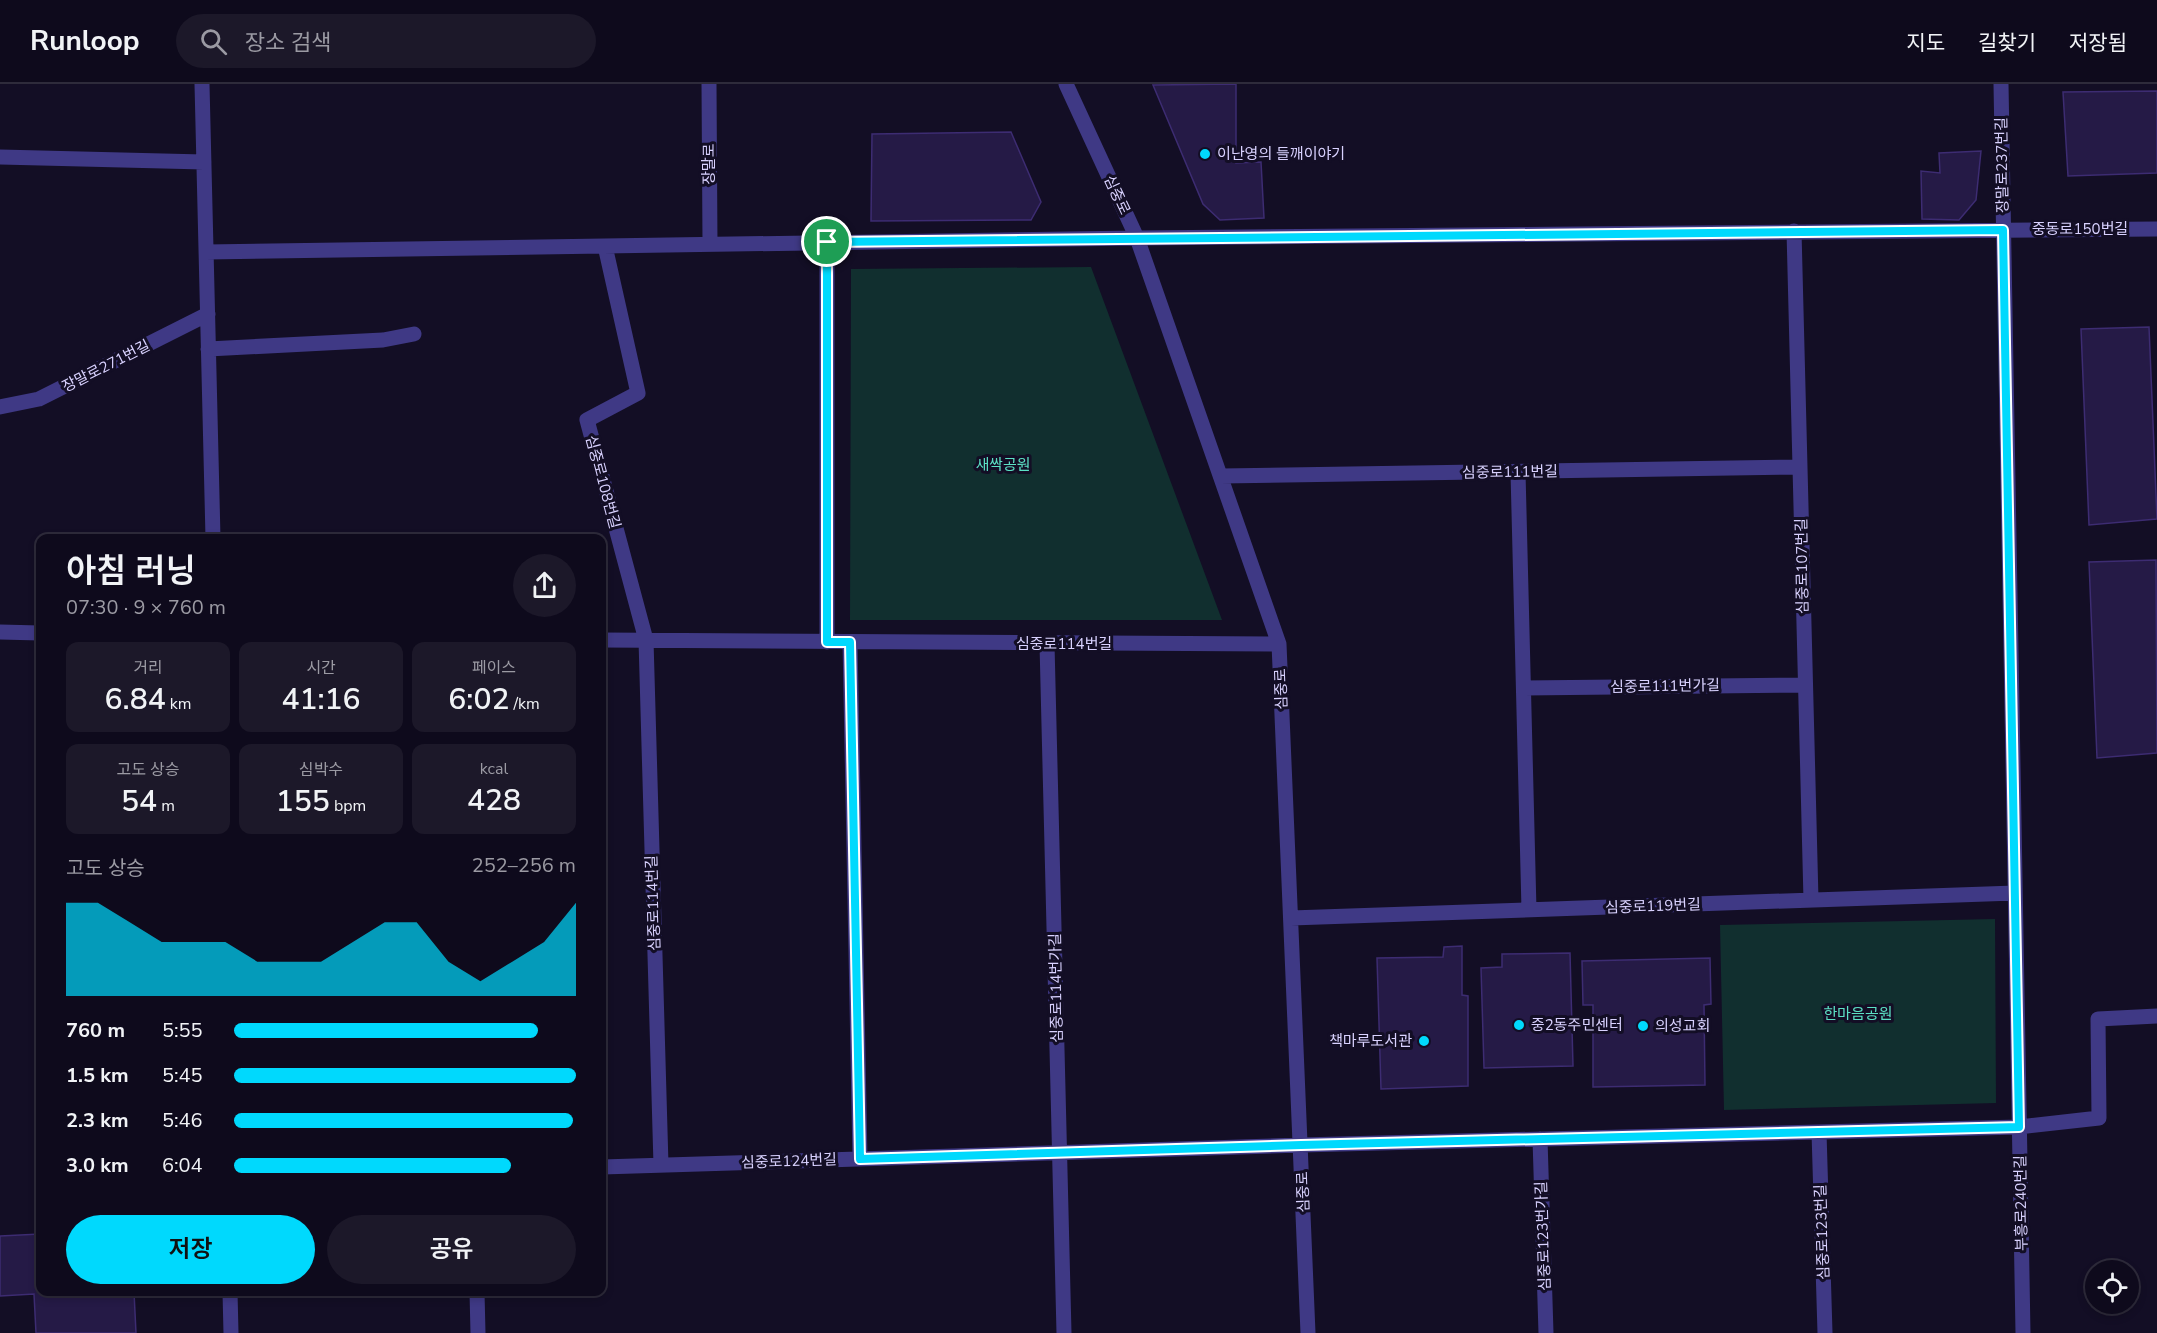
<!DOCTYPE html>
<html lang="ko">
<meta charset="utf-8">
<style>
:root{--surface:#0e0a1c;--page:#1c1829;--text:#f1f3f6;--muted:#9b9aa3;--line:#2e2b3b;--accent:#00d9fd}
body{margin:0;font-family:"Nunito Sans","Noto Sans KR",sans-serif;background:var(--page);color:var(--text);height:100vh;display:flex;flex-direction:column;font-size:22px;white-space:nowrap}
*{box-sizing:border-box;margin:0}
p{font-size:20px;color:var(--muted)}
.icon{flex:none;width:33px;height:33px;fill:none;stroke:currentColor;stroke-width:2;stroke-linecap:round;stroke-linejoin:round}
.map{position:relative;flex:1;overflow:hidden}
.panel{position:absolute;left:36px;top:450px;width:570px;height:762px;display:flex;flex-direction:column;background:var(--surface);border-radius:12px;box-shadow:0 3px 9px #0003,0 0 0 2px var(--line)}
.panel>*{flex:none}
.tools{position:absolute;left:2085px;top:1176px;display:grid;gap:12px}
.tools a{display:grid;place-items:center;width:54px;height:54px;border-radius:50%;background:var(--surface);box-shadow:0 3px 9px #0003,0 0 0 2px var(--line);font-size:30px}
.pin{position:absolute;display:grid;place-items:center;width:51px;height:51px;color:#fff;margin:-26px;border:3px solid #fff;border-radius:50%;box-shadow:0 2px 6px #0007}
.round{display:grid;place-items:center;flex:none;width:63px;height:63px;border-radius:32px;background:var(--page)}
.head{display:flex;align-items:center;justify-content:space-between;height:102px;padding:0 30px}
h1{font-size:33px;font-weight:600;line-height:45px}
.figures{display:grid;grid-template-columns:repeat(3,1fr);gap:9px;height:102px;padding:6px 30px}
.figures div{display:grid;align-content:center;border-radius:12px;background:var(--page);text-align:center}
.figures b{font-size:30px;font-weight:600}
.figures small{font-size:16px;font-weight:400}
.figures p{font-size:16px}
.chart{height:168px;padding:12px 30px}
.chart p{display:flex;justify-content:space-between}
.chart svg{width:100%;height:108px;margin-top:6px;fill:var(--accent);opacity:.7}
.cta{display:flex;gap:12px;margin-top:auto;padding:12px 30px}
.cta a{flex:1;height:69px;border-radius:36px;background:var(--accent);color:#111;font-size:24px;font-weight:600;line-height:69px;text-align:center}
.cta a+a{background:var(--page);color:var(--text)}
ul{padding:0 30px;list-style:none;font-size:20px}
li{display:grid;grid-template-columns:96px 72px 1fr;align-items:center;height:45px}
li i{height:15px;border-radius:8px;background:var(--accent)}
header{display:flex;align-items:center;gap:36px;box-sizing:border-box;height:84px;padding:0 30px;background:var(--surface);border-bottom:2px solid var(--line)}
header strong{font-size:28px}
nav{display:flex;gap:33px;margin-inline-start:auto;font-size:21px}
.search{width:420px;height:54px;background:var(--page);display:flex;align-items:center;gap:15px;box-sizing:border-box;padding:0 21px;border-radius:33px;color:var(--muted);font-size:22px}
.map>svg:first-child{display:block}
</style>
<header>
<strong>Runloop</strong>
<div class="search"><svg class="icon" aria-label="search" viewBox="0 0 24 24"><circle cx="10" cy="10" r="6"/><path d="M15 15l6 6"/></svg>장소 검색</div>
<nav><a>지도</a><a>길찾기</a><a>저장됨</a></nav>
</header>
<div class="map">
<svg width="2157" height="1249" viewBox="0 0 2157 1249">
<rect width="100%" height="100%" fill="#130e25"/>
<path fill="#112f2f" d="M1091,183L1222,536H850L851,185Z
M1995,835L1996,1019L1724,1026L1720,841Z"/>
<path fill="#251a46" stroke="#3d2c72" stroke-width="1.5" d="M1236,0V79L1261,78L1264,134L1220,136L1203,120L1153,1Z
M2157,7V89L2068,92L2063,8Z
M1011,48L1041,118L1031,136L871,137L872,50Z
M1981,67L1976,116L1959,136L1922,135L1921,87L1940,89L1939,69Z
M2149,243L2157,435L2089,441L2081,245Z
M2156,476L2157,669L2097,674L2089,478Z
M1462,862V911L1468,912V1002L1381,1005L1377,874L1443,873L1444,863Z
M1570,869L1573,982L1484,984L1481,884L1502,883V870Z
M1710,874L1711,920L1704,921L1705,1001L1593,1003V921H1583L1582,877Z
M40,1150V1208H134L136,1249H36L34,1210L0,1212V1152Z"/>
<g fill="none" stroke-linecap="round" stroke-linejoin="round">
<path stroke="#3f3985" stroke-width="15" d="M202,0L213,454
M709,0L710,160
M1066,0L1137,154L1279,560L1308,1249
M2001,0L2023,1249
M0,73L204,78
M1794,147L1811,816
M827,158V558
M605,162L638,309L587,336L646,556L661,1081
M206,168L1137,154L2157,145
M208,265L383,256L414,250
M0,323L39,315L208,230
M1518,388L1529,826
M1221,392L1800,383
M0,548L40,549
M602,556L1279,560
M850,558L860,1075
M1047,560L1064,1249
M1524,604L1805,601
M1291,834L2015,809
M1819,1048L1825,1249
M1540,1055L1546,1249
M602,1083L1301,1061L2019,1043L2099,1034L2098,935L2157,932
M230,1208L231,1249
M477,1208L478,1249"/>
</g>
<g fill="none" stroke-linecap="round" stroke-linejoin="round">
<g stroke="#fff" stroke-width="12">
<path id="route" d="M2003,146L2019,1043L1301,1061L860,1075L850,558H827V158Z"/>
</g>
<use href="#route" stroke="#00d9fd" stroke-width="8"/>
</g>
<g fill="#00d9fd" stroke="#130e25" stroke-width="2">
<circle cx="1205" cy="70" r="6"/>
<circle cx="1519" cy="941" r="6"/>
<circle cx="1643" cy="942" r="6"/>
<circle cx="1424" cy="957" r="6"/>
</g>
<g text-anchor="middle" stroke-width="6" stroke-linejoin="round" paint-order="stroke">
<g font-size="15" fill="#d9d2ff" stroke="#130e25" text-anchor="start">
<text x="1217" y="75">이난영의 들깨이야기</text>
<text x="1531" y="946">중2동주민센터</text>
<text x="1655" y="947">의성교회</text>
<text x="1412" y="962" text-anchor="end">책마루도서관</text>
</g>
<g font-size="15" fill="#d9d2ff" stroke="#130e25">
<text transform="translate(709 80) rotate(-90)" y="5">장말로</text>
<text transform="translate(2002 81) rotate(-91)" y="5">장말로237번길</text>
<text transform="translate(1117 111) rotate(65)" y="5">심중로</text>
<text x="2080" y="150">중동로150번길</text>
<text transform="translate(106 282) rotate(-27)" y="5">장말로271번길</text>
<text transform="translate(1510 388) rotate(-1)" y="5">심중로111번길</text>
<text transform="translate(603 398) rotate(75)" y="5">심중로108번길</text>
<text transform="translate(1802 482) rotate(-91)" y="5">심중로107번길</text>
<text x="1064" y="565">심중로114번길</text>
<text transform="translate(1665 602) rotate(-1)" y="5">심중로111번가길</text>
<text transform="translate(1281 605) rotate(-92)" y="5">심중로</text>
<text transform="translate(653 819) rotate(-92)" y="5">심중로114번길</text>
<text transform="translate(1653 822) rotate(-2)" y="5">심중로119번길</text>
<text transform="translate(1056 904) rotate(-91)" y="5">심중로114번가길</text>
<text transform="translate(789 1077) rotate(-2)" y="5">심중로124번길</text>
<text transform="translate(1303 1108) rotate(-92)" y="5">심중로</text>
<text transform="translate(2021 1119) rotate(-91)" y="5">부흥로240번길</text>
<text transform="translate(1822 1148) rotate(-92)" y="5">심중로123번길</text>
<text transform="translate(1543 1152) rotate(-92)" y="5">심중로123번가길</text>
</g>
<g font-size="15" fill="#5ce1c5" stroke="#130e25">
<text x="1003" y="386">새싹공원</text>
<text x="1858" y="935">한마음공원</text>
</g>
</g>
</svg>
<div class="tools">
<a><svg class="icon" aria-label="locate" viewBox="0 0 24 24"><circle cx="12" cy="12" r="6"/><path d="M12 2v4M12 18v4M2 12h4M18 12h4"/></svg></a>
</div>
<div class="pin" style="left:827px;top:158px;background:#1e9e55"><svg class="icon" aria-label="arrive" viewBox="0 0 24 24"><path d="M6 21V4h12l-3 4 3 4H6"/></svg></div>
<section class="panel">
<div class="head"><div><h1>아침 러닝</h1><p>07:30 · 9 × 760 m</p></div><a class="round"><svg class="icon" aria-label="share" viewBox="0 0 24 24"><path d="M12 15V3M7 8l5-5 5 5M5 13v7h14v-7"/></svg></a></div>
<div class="figures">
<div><p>거리</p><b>6.84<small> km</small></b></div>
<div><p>시간</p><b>41:16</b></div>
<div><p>페이스</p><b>6:02<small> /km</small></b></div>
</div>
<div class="figures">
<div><p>고도 상승</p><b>54<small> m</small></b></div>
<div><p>심박수</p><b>155<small> bpm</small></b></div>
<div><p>kcal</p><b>428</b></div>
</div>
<div class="chart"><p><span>고도 상승</span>252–256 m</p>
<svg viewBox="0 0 160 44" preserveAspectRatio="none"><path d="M0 44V6L10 6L20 14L30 22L40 22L50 22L60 30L70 30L80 30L90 22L100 14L110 14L120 30L130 38L140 30L150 22L160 6V44z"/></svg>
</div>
<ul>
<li><b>760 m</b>5:55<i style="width:89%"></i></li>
<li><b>1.5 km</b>5:45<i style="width:100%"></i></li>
<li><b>2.3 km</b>5:46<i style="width:99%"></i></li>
<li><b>3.0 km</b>6:04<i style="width:81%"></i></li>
</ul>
<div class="cta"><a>저장</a><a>공유</a></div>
</section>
</div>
